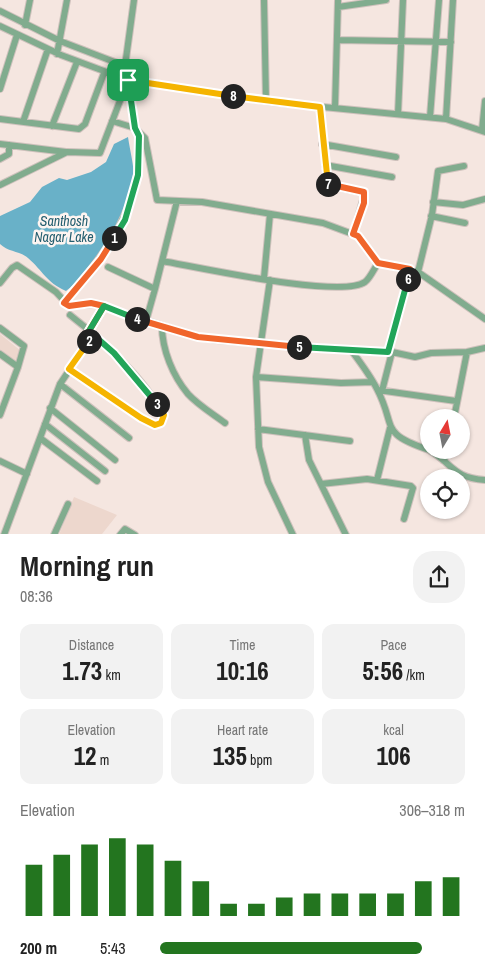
<!DOCTYPE html>
<meta charset="utf-8">
<style>
:root{--surface:#fff;--page:#f2f2f2;--text:#222;--muted:#767676;--accent:#23751f}
body{margin:0;font-family:"Archivo Narrow",sans-serif;background:var(--page);color:var(--text);height:100vh;display:flex;flex-direction:column;font-size:19px;white-space:nowrap}
*{box-sizing:border-box;margin:0}
p{font-size:16px;color:var(--muted)}
.icon{flex:none;width:28px;height:28px;fill:none;stroke:currentColor;stroke-width:2;stroke-linecap:round;stroke-linejoin:round}
.map{position:relative;height:534px;overflow:hidden}
.sheet{display:flex;flex-direction:column;background:var(--surface);flex:1}
.sheet>*{flex:none}
.needle{width:32px;rotate:10deg}
.fabs{position:absolute;left:420px;top:409px;display:grid;gap:10px}
.fabs a{display:grid;place-items:center;width:50px;height:50px;border-radius:50%;background:var(--surface);box-shadow:0 1px 4px #0004;font-size:25px}
.pin{position:absolute;display:grid;place-items:center;width:42px;height:42px;color:#fff;margin:-21px;border-radius:10px;box-shadow:0 2px 8px #0006}
.km{position:absolute;width:25px;height:25px;margin:-12px;border-radius:50%;background:#222;color:#fff;font-size:14px;line-height:25px;text-align:center}
.round{display:grid;place-items:center;flex:none;width:52px;height:52px;border-radius:20px;background:var(--page)}
.headline{display:flex;align-items:center;justify-content:space-between;height:85px;padding:0 20px}
h1{font-size:28px;font-weight:700;line-height:38px}
.figures{display:grid;grid-template-columns:repeat(3,1fr);gap:8px;height:85px;padding:5px 20px}
.figures div{display:grid;align-content:center;border-radius:12px;background:var(--page);text-align:center}
.figures b{font-size:25px;font-weight:700}
.figures small{font-size:14px;font-weight:400}
.figures p{font-size:14px}
.chart{height:140px;padding:10px 20px}
.chart p{display:flex;justify-content:space-between}
.chart svg{width:100%;height:90px;margin-top:5px;stroke:var(--accent);stroke-width:6}
ul{padding:0 20px;list-style:none;font-size:16px}
li{display:grid;grid-template-columns:80px 60px 1fr;align-items:center;height:38px}
li i{height:12px;border-radius:6px;background:var(--accent)}
.map>svg:first-child{display:block}
</style>
<div class="map">
<svg width="485" height="535" viewBox="0 0 485 535">
<rect width="100%" height="100%" fill="#f5e6e0"/>
<path fill="#edd7cd" d="M0,334L21,351L17,365L0,352Z
M74,497L117,515L102,534L59,535Z"/>
<path fill="#69b1c8" d="M128,137C130,151 134,165 134,179C132,210 91,273 66,291C46,282 43,271 28,258C20,251 8,252 0,244V216L30,202L42,187L59,178L67,180L91,172L106,162L114,144Z"/>
<g fill="none" stroke-linecap="round" stroke-linejoin="round">
<g stroke="#cec1bc" stroke-width="8">
<path id="minor" d="M264,0L266,101
M338,7L386,0
M0,11L60,41L125,66L128,69L135,128C141,136 140,149 139,158C135,217 101,259 64,303
M25,25L30,0
M0,26L61,55L128,80L272,102L446,119L485,132
M337,40L451,42
M57,54L67,0
M125,66L134,0
M0,89L17,35
M320,107L328,185L365,193L353,234
M335,108L338,0
M398,114L403,0
M430,117L439,0
M0,119L79,129L85,124L104,73
M446,119L453,0
M112,121L135,128
M23,122L48,49
M52,126L77,62
M482,130L485,101
M138,131L145,138L157,200L202,202L323,223L358,236L378,263L418,272L485,319
M0,144L66,152
M322,144L396,157
M0,159L9,154V145
M325,165L392,177
M0,185L67,152L100,153L128,80
M433,202L463,205L485,199
M431,216L465,223
M162,261C197,267 341,299 365,282C370,278 374,269 378,263
M108,267L155,289L177,201
M418,272L432,215L438,171L464,166
M264,278L270,214
M270,280L256,377L259,447L268,482L293,535
M0,283L12,268L17,265L56,292L69,306L95,304L198,337L217,340L351,350C360,362 370,375 377,389C397,427 378,433 429,450
M146,321L155,289
M162,326C162,350 173,376 188,394C198,405 213,414 225,423
M0,328L24,346L18,367
M89,331L103,306
M351,350L392,352L415,357L431,353L467,352L485,348
M388,352L410,269
M0,354L18,367L0,415
M69,369L141,418L155,425L161,423L163,415C145,379 102,340 70,315
M256,377L341,383L373,382
M60,384L129,438
M378,390L456,401
M382,391L392,352
M50,408L115,460
M454,418L467,352
M45,424L105,471
M258,429L350,441
M305,435L309,460L346,535
M40,438L97,481
M429,450C453,464 453,478 485,480
M0,461L27,474
M444,461L447,450
M377,480L390,428
M321,484L367,479L411,486L413,488L404,519
M4,535L60,384L93,335
M54,535L68,504
M120,535L125,529L135,535"/>
</g>
<use href="#minor" stroke="#81ac8e" stroke-width="6"/>
</g>
<g fill="none" stroke-linecap="round" stroke-linejoin="round">
<g stroke="#fff" stroke-width="10">
<path id="split-1" d="M114,238L125,220L138,175L139,136L135,128L128,80"/>
</g>
<g stroke="#fff" stroke-width="10">
<path id="split-2" d="M89,341L93,335L89,331L104,306L91,303L69,306L64,303L101,259L114,238"/>
</g>
<g stroke="#fff" stroke-width="10">
<path id="split-3" d="M89,341L69,369L141,418L155,425L161,423L164,415L157,404"/>
</g>
<g stroke="#fff" stroke-width="10">
<path id="split-4" d="M137,319L104,306L89,331L114,353L157,404"/>
</g>
<g stroke="#fff" stroke-width="10">
<path id="split-5" d="M137,319L198,337L299,347"/>
</g>
<g stroke="#fff" stroke-width="10">
<path id="split-6" d="M299,347L388,352L408,279"/>
</g>
<g stroke="#fff" stroke-width="10">
<path id="split-7" d="M328,184L364,192V203L353,234L358,236L378,263L410,269L408,279"/>
</g>
<g stroke="#fff" stroke-width="10">
<path id="split-8" d="M233,96L320,107L328,184"/>
</g>
<g stroke="#fff" stroke-width="10">
<path id="split-9" d="M128,80L233,96"/>
</g>
<use href="#split-1" stroke="#22a559" stroke-width="6"/>
<use href="#split-2" stroke="#f0652b" stroke-width="6"/>
<use href="#split-3" stroke="#f5b400" stroke-width="6"/>
<use href="#split-4" stroke="#22a559" stroke-width="6"/>
<use href="#split-5" stroke="#f0652b" stroke-width="6"/>
<use href="#split-6" stroke="#22a559" stroke-width="6"/>
<use href="#split-7" stroke="#f0652b" stroke-width="6"/>
<use href="#split-8" stroke="#f5b400" stroke-width="6"/>
<use href="#split-9" stroke="#f5b400" stroke-width="6"/>
</g>
<g text-anchor="middle" stroke-width="5" stroke-linejoin="round" paint-order="stroke">
<g font-size="14" font-style="italic" fill="#245e6f" stroke="#fef5f1">
<text x="64" y="226">Santhosh<tspan x="64" dy="16">Nagar Lake</tspan></text>
</g>
</g>
</svg>
<div class="fabs">
<a><svg class="needle" viewBox="-14 -14 28 28"><path d="M0-13l5 13h-10z" fill="#e53935"/><path d="M0 13l5-13h-10z" fill="#767676"/></svg></a>
<a><svg class="icon" aria-label="locate" viewBox="0 0 24 24"><circle cx="12" cy="12" r="6"/><path d="M12 2v4M12 18v4M2 12h4M18 12h4"/></svg></a>
</div>
<div class="pin" style="left:128px;top:80px;background:#1e9e55"><svg class="icon" aria-label="arrive" viewBox="0 0 24 24"><path d="M6 21V4h12l-3 4 3 4H6"/></svg></div>
<b class="km" style="left:114px;top:238px">1</b>
<b class="km" style="left:89px;top:341px">2</b>
<b class="km" style="left:157px;top:404px">3</b>
<b class="km" style="left:137px;top:319px">4</b>
<b class="km" style="left:299px;top:347px">5</b>
<b class="km" style="left:408px;top:279px">6</b>
<b class="km" style="left:328px;top:184px">7</b>
<b class="km" style="left:233px;top:96px">8</b>
</div>
<section class="sheet">
<div class="headline"><div><h1>Morning run</h1><p>08:36</p></div><a class="round"><svg class="icon" aria-label="share" viewBox="0 0 24 24"><path d="M12 15V3M7 8l5-5 5 5M5 13v7h14v-7"/></svg></a></div>
<div class="figures">
<div><p>Distance</p><b>1.73<small> km</small></b></div>
<div><p>Time</p><b>10:16</b></div>
<div><p>Pace</p><b>5:56<small> /km</small></b></div>
</div>
<div class="figures">
<div><p>Elevation</p><b>12<small> m</small></b></div>
<div><p>Heart rate</p><b>135<small> bpm</small></b></div>
<div><p>kcal</p><b>106</b></div>
</div>
<div class="chart"><p><span>Elevation</span>306–318 m</p>
<svg viewBox="0 0 160 44" preserveAspectRatio="none"><path d="M5 44V19M15 44V14M25 44V9M35 44V6M45 44V9M55 44V17M65 44V27M75 44V38M85 44V38M95 44V35M105 44V33M115 44V33M125 44V33M135 44V33M145 44V27M155 44V25"/></svg>
</div>
<ul>
<li><b>200 m</b>5:43<i style="width:86%"></i></li>
</ul>
</section>
